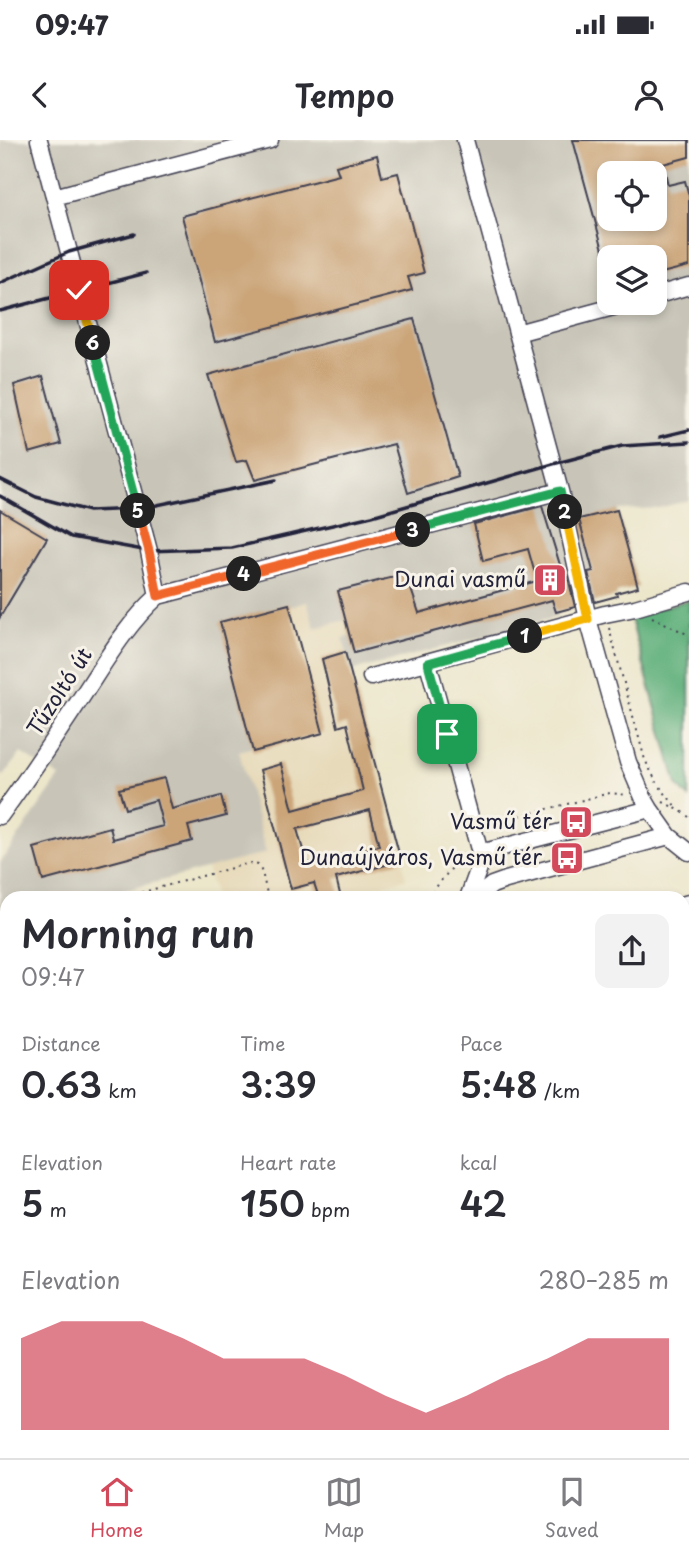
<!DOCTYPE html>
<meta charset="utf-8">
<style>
:root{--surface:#fff;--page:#f2f2f3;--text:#2b2b33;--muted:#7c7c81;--line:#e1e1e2;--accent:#d1495b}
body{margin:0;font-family:"Playpen Sans",sans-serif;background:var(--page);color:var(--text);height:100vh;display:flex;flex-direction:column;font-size:26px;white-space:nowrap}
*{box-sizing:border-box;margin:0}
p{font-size:23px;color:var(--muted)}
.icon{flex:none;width:38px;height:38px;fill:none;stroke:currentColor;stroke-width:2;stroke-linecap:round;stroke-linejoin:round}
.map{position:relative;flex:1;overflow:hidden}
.drawer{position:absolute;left:0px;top:751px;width:690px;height:569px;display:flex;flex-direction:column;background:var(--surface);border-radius:21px 21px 0 0;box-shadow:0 4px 10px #0003}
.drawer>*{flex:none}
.tools{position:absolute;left:597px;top:21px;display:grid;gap:14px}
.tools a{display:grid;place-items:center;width:70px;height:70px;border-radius:14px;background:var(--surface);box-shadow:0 4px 10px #0003;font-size:35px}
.pin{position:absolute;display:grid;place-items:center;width:60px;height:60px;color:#fff;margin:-30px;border-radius:14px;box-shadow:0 4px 10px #0006}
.km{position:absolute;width:35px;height:35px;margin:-18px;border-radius:50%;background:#222;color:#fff;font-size:19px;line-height:35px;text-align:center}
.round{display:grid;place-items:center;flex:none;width:74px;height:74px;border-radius:14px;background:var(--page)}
.headline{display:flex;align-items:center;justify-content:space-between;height:119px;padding:0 21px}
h1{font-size:38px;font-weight:600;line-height:52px}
.stats{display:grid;grid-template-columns:repeat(3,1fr);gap:10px;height:119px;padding:7px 21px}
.stats div{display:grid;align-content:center}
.stats b{font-size:35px;font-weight:600}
.stats small{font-size:19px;font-weight:400}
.stats p{font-size:19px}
.chart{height:196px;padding:14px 21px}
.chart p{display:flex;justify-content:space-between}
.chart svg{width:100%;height:126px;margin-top:7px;fill:var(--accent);opacity:.7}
.status{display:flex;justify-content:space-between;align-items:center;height:49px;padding:0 35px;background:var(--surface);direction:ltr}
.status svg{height:19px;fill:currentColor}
header{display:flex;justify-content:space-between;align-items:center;height:91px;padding:0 21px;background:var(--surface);font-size:32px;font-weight:600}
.menu{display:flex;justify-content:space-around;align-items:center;height:98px;border-top:2px solid var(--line);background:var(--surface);font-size:19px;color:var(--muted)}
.menu a{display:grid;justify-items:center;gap:4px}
.menu .on{color:var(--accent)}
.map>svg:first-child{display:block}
</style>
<div class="status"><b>09:47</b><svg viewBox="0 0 49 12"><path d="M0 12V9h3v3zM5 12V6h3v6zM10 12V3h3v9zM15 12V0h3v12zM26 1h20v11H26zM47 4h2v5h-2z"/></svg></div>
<header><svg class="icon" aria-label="back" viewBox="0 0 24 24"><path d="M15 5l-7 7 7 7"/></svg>Tempo<svg class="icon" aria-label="person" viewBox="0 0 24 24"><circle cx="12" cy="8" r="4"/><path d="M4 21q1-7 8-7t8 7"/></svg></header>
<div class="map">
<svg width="689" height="1318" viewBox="0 0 689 1318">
<rect width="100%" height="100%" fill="#f7f3e8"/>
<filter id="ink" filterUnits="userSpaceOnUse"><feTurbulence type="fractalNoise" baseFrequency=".0143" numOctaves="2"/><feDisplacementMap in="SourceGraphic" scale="14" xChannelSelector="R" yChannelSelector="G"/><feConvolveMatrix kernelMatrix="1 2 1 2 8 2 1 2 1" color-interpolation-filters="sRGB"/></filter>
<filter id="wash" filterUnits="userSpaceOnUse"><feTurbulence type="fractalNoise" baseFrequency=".00686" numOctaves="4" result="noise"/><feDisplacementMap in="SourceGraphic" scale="28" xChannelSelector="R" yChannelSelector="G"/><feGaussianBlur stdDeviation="1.57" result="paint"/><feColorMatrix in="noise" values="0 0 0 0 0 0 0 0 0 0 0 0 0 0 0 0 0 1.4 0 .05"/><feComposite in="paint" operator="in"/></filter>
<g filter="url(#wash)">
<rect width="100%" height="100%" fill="#ece6cb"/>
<path fill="#e7daba" d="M307,462L346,479L350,496L343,499L370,600H373L405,723L403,724L406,739L341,757L338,745L312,752L313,758H215L207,728L265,712L239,611L261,605L227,483Z"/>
<path fill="#c8c4b8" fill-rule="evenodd" d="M0,0H689V360L659,368L618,370L638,447L616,453L617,456L556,472L557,477L352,531L343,499L350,496L346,480L315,488L307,462L228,483L261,605L239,611L266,713L96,758H7V782L2,783L0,775V723L60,637L21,613L4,636L0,634ZM609,33H654V79H609ZM609,117H654V163H609Z
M0,870L7,874V1266L0,1263Z"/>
<path fill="#76cc91" stroke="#4c7766" stroke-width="2" d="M524,1312H655L656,1318H521Z"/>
<path fill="#60b07b" stroke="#41695b" stroke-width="2" d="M689,460V658L677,645L630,476Z
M689,794V1318H656L655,1313L682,1312V796Z
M0,1263L7,1266V1312L524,1313L521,1318H0Z"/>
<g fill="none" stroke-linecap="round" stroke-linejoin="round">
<path stroke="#5fafd9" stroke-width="3.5" d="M682,1159H689"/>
</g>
<g id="blocks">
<path fill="#cba478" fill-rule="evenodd" d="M573,0H689V17L663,24L668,45L685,41L689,56V126L654,135V117H605ZM609,33H654V79H609Z
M377,15L382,37L398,33L424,133L408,137L412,150L215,202L182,76L339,35L336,26Z
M414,179L458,337L408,353L394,304L255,340L247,320L236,322L208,235Z
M43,236L61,304L29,313L14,245Z
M542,366L564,438L568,437L575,467L556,472L552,460L354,513L338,451L406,434L419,473L537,441L528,409L483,421L474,384Z
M0,370L47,398L0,477Z
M617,370L638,447L616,453L617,456L595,462L588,432L593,431L579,379Z
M289,464L323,593L253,612L220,482Z
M345,512L401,721L336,738L341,758H319L314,743L291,749L260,630L281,624L293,670L363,651L347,584L338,587L322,519ZM370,670L379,706L307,724L297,689Z
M164,638L172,669L221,656L226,676L188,686L192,701L43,741L34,708L110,687L113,699L163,686L156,660L125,669L119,649Z"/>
</g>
</g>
<g filter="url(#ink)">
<use href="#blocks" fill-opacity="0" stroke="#403f51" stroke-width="2"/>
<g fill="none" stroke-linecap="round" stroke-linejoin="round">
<g stroke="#403f51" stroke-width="19">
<path id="minor" d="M39,0L149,411L158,456
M465,0L560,351L588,479L628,622L643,657L650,669L669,696L689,712
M54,57L270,0
M654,156L689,146
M517,193L628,163
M428,523L480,713L479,728L468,758
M371,537L605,474L635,468L689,452
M0,676C29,636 56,596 83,555C106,520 127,484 158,456L560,351
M480,713L650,669
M476,758L492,745L506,740L669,696
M682,765L689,763
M682,778L689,775
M0,843L7,847
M0,918L7,908
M0,1072L7,1076
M586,1312L591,1318"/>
</g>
<path stroke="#403f51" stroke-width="2" stroke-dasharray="2 5" stroke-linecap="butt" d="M652,477L689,495
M609,488L645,620L657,643L676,667
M663,662L681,671L689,677
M488,690L504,680L610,653L627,655
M121,758L250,723L258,725L262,732L268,758
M429,758L439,743L464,714
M682,794L689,793
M0,822L7,826
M682,825L689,821
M0,861L7,865
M682,1062L689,1060
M0,1291L7,1289
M113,1312V1318"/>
<use href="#minor" stroke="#fff" stroke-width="16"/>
<path stroke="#22223b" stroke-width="3.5" d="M0,143L69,112L134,94
M0,171L146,133
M660,297L689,290
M0,339L36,357L89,371L138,369L276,340
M0,356L71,397L149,411L232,408L372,376L553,324L622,306L689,302"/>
</g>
</g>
<g fill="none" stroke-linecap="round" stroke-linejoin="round" filter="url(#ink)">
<g stroke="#fff" stroke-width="14">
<path id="split-1" d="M447,594L428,523L525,496"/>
</g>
<g stroke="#fff" stroke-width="14">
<path id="split-2" d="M525,496L588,479L565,372"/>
</g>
<g stroke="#fff" stroke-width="14">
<path id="split-3" d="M413,390L560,351L565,372"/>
</g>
<g stroke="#fff" stroke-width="14">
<path id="split-4" d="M244,434L413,390"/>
</g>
<g stroke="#fff" stroke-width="14">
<path id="split-5" d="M138,371L149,411L158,456L244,434"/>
</g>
<g stroke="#fff" stroke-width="14">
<path id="split-6" d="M93,203L138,371"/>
</g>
<g stroke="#fff" stroke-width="14">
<path id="split-7" d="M79,150L93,203"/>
</g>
<use href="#split-1" stroke="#22a559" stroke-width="9"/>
<use href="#split-2" stroke="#f5b400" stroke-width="9"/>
<use href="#split-3" stroke="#22a559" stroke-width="9"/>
<use href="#split-4" stroke="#f0652b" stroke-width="9"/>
<use href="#split-5" stroke="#f0652b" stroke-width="9"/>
<use href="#split-6" stroke="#22a559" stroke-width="9"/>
<use href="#split-7" stroke="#f5b400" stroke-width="9"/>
</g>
<defs>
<g id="building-square" transform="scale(1.75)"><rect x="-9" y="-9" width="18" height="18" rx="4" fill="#d1495b" stroke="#f7f3e8"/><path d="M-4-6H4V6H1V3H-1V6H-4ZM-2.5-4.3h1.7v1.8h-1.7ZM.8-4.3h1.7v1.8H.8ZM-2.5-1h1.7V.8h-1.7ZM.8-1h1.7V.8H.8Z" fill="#fff"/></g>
<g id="bus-square" transform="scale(1.75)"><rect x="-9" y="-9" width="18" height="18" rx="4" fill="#d1495b" stroke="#f7f3e8"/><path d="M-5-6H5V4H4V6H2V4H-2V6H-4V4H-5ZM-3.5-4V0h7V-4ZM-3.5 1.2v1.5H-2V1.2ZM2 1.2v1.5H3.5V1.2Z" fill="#fff"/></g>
</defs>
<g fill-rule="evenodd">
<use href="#building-square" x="550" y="440"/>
<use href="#bus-square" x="576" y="682"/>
<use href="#bus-square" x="567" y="718"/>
</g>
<g text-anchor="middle" stroke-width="6" stroke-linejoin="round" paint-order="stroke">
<g font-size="21" fill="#22223b" stroke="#f7f3e8" text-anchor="end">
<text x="526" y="447">Dunai vasmű</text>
<text x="552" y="689">Vasmű tér</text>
<text x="542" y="725">Dunaújváros, Vasmű tér</text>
</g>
<g font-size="21" fill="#22223b" stroke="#f7f3e8">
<text transform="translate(60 552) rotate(-57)" y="7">Tűzoltó út</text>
</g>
</g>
</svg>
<div class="tools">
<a><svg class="icon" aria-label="locate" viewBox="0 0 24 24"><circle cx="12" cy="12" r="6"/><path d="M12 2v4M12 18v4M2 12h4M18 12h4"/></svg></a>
<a><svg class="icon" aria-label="layers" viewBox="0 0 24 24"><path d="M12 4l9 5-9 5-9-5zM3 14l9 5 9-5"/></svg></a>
</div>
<div class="pin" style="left:447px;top:594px;background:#1e9e55"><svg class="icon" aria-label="arrive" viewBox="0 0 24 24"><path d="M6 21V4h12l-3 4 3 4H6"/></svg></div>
<div class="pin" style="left:79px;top:150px;background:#d93025"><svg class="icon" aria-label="check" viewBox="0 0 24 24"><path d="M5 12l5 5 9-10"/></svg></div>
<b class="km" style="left:525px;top:496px">1</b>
<b class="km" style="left:565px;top:372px">2</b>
<b class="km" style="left:413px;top:390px">3</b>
<b class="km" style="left:244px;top:434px">4</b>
<b class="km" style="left:138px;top:371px">5</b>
<b class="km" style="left:93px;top:203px">6</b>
<section class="drawer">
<div class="headline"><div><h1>Morning run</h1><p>09:47</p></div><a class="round"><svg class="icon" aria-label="share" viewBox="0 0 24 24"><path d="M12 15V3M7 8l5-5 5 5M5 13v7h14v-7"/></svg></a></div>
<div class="stats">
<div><p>Distance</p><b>0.63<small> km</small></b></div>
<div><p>Time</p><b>3:39</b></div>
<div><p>Pace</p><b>5:48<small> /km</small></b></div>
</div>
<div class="stats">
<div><p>Elevation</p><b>5<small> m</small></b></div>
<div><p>Heart rate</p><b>150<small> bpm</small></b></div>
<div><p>kcal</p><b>42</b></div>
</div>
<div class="chart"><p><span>Elevation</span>280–285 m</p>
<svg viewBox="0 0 160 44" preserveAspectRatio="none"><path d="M0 44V12L10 6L20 6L30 6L40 12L50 19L60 19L70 19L80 25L90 32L100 38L110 32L120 25L130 19L140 12L150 12L160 12V44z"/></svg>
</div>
</section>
</div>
<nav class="menu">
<a class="on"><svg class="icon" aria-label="home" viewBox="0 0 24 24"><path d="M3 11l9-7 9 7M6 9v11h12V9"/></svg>Home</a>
<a><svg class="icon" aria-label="map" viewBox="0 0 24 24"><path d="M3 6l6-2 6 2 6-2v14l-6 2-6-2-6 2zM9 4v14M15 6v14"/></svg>Map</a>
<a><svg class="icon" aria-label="saved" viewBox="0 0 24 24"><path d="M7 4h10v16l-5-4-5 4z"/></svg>Saved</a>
</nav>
